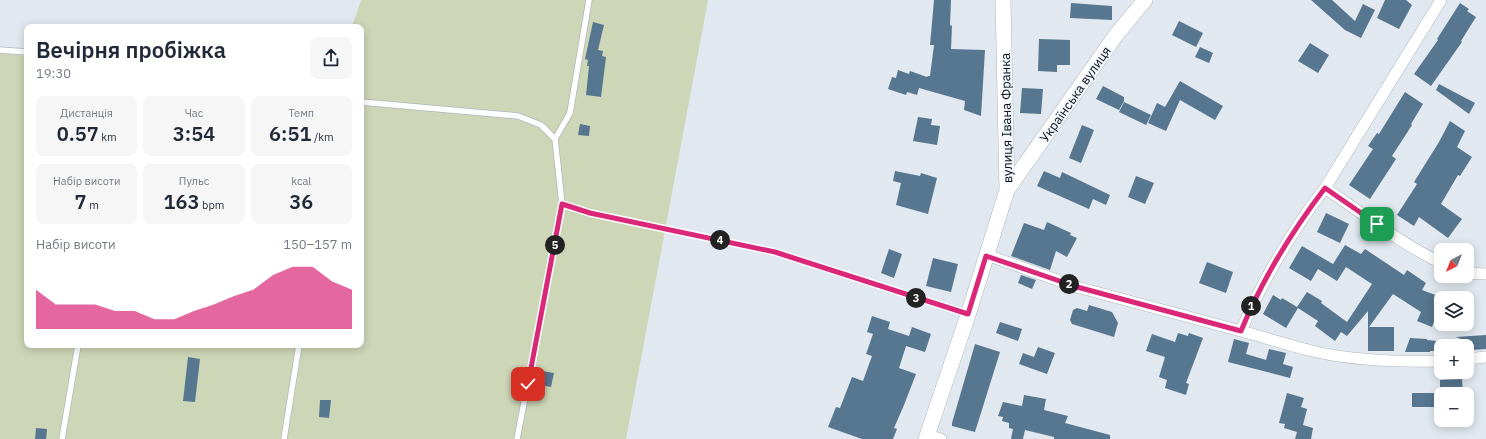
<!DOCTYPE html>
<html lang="uk">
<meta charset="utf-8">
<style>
:root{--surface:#fff;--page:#f6f6f7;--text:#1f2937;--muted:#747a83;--accent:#db2777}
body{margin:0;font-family:"IBM Plex Sans",sans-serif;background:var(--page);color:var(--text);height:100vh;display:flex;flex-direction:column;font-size:15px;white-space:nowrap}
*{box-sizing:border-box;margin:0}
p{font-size:13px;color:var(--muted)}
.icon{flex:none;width:22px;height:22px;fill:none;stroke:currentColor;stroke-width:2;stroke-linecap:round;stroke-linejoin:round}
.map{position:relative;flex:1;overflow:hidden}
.panel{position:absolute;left:24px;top:24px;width:340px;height:324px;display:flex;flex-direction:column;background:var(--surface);border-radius:8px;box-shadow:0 2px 10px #0003}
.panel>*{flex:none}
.needle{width:26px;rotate:222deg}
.controls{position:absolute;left:1434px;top:243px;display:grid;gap:8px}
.controls a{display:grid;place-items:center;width:40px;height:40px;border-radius:8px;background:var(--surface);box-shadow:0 2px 10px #0003;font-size:20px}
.pin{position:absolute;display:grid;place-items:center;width:34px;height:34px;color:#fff;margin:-17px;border-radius:8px;box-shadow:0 2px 6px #0006}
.km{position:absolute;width:20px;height:20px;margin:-10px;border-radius:50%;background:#222;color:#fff;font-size:11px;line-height:20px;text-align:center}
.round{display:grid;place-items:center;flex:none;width:42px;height:42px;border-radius:8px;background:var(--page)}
.head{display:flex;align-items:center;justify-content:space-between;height:68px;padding:0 12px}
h1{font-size:22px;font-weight:600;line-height:30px}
.metrics{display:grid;grid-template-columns:repeat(3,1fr);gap:6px;height:68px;padding:4px 12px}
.metrics div{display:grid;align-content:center;border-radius:8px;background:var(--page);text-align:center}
.metrics b{font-size:20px;font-weight:600}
.metrics small{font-size:11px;font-weight:400}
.metrics p{font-size:11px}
.chart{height:112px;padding:8px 12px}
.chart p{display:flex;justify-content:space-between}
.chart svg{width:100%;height:72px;margin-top:4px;fill:var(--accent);opacity:.7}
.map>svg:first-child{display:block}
</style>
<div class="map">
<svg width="1486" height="439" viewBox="0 0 1486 439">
<rect width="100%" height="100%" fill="#e1e8ef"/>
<path fill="#cdd6b7" d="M361,0H708L626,439H0V53L27,56V345H361V27H352Z"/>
<path fill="#57768f" d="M934,0H951L950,25L952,26L951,49L985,50L981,116L964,110L965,101L919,88L917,95L907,92L906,95L888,89L892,77L896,78L898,70L909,74L910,71L927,77L928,76H930L934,45H930Z
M1311,0H1332L1355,21L1363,4L1375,10L1361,38L1345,30Z
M1385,0H1406L1412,5L1399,29L1377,18Z
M1071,3L1112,6V20L1070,18Z
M1460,3L1469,9L1467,11L1476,17L1461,41L1462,42L1431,86L1414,74L1438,40L1437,39Z
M1179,21L1203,33L1196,47L1172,35Z
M593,22L604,25L598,50L603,51L602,56L606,57L601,97L586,95L589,66H587L588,60L585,59Z
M1039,39L1070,40V65H1057V72L1038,71Z
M1310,43L1329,55L1318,73L1298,61Z
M1200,47L1213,53L1209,63L1195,57Z
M1180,81L1223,106L1215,120L1180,100L1166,131L1148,123L1157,103L1165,107Z
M1439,84L1475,103L1469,114L1436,90Z
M1103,86L1124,97V101L1119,110L1096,99Z
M1022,88L1043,89L1041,114L1020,113Z
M1405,92L1423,104L1411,124L1412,125L1392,156L1396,159L1370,199L1349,185L1373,149L1368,146L1377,133L1379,134Z
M1124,102L1151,115L1146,125L1119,112Z
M918,117L932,119L931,125L940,126L937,145L913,141Z
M1450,121L1465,131L1457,147L1472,157L1460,176L1458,175L1441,204L1462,219L1448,238L1419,217L1414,226L1397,215L1417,184L1414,182L1439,142Z
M580,124L590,126L589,136L578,135Z
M1082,125L1094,130L1081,163L1069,158Z
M895,171L920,176L921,173L937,178L928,214L896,205L901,183L893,181Z
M1044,171L1060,178L1062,172L1110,195L1106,205L1093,199L1089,209L1037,186Z
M1136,176L1154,183L1145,204L1128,197Z
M1326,213L1349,224L1340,243L1317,232Z
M1047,222L1071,233L1070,235L1077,238L1067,257L1056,251L1050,270L1011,256L1024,223L1044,230Z
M1345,245L1361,254L1365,249L1404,275L1407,270L1426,283L1422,290L1441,297V317L1437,315L1432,327L1417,321L1421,312L1393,294L1369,327H1394V351H1368V311L1347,336L1341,332L1335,341L1315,326L1318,321L1298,308L1286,328L1263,314L1273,295L1281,300L1282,298L1297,307L1307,292L1322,301L1321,303L1347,322L1372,284L1346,267L1337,281L1318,269L1311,281L1289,268L1302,246L1333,264Z
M889,249L902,254L894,278L881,273Z
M933,258L958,264L951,292L926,286Z
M1207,262L1233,272L1226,293L1199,283Z
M1021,275L1036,280L1032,289L1018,283Z
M1089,305L1112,312L1118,323L1114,337L1072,324L1070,320L1073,310L1077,308L1087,311Z
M872,316L890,322L888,329L909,336L912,327L931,334L925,352L906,346L899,368L916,374L904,405L894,428L897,429L893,439H862L828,427L836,407L840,408L852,377L863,381L872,356L866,354L873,334L867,332Z
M1000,322L1022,329L1018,341L996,333Z
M1178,333L1188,336L1189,333L1203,338L1186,383L1189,384L1186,395L1165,388L1167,380L1159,377L1165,357L1146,351L1152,334L1175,342Z
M1486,335V349L1472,350L1471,343L1456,337Z
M1410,338L1427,339V340L1437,341V351H1430V352H1405Z
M1234,339L1249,343L1246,354L1266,360L1269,349L1286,353L1283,364L1293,367L1290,378L1228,362Z
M975,344L1000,352L975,432L952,426V423Z
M1038,347L1055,353L1047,374L1019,364L1023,353L1034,357Z
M188,357L200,359L195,402L183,401Z
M542,371L554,373L551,387L540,385Z
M1462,379L1463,394H1441V407H1412V393H1440V380Z
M1287,393L1304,398L1301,407L1307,409L1303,425L1313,428L1311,439H1295L1297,432L1284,428L1285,424L1279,423Z
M1024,395L1046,399L1044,410L1068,416L1065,423L1110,435V439H1054V437L1025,430L1023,439H1011L1013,429L1009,428V423L1002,421L1003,417L998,416L1003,402L1022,406Z
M320,400H331L329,418L319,417Z
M36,428L47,429L46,439H35Z"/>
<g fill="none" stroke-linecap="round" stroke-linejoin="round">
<g stroke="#b0b7bd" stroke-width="7">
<path id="lane" d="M0,50L27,52
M361,102L518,116L541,125L555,139L562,204L590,213L775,252L967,314
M555,139L570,113L589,0
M62,439L78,345
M284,439L299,345
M517,439L562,204"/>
</g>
<g stroke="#b0b7bd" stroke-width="12">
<path id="street" d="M1325,188C1362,213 1400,243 1441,263
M987,255L1077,287L1241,331C1261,283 1293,229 1325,188L1441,0
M1467,273L1486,274
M1241,331C1267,338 1294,347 1321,353C1360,361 1401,362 1441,361
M1467,359L1486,357
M927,435L941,439"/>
</g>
<g stroke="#b0b7bd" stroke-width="16">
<path id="secondary" d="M1007,190L1116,35L1145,0
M926,439L968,315L1007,190L1003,0"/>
</g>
<use href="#lane" stroke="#fff" stroke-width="5.5"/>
<use href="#street" stroke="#fff" stroke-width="11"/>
<use href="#secondary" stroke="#fff" stroke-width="15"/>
</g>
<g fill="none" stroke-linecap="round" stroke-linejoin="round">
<g stroke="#fff" stroke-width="8">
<path id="route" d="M528,384L562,204L590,213L775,252L968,314L986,256L1077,287L1241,331C1261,282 1293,230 1325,188L1377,224"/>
</g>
<use href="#route" stroke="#db2777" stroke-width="5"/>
</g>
<g text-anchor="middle" stroke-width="3" stroke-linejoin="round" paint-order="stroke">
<g font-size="13" fill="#0e1013" stroke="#eef6fc">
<text transform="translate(1075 94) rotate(-55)" y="5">Українська вулиця</text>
<text transform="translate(1006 118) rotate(-91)" y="5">вулиця Івана Франка</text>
</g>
</g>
</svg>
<div class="controls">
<a><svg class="needle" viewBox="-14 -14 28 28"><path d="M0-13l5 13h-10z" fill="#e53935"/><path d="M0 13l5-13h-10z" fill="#747a83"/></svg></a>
<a><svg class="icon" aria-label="layers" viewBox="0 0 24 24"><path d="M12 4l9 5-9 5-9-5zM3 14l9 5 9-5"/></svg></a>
<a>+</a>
<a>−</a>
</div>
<div class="pin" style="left:1377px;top:224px;background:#1e9e55"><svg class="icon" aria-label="arrive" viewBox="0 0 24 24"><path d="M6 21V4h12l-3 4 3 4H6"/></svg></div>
<div class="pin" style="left:528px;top:384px;background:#d93025"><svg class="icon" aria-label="check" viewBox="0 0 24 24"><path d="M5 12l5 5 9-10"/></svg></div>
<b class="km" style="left:1251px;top:306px">1</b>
<b class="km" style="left:1069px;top:284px">2</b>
<b class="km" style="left:916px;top:298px">3</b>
<b class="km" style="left:720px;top:240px">4</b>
<b class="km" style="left:555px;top:245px">5</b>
<section class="panel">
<div class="head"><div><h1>Вечірня пробіжка</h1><p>19:30</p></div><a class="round"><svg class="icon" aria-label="share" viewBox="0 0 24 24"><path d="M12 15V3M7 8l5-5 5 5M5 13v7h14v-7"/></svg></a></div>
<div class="metrics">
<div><p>Дистанція</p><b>0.57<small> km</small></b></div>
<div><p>Час</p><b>3:54</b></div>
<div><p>Темп</p><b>6:51<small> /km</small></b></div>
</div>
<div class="metrics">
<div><p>Набір висоти</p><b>7<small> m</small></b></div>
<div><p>Пульс</p><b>163<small> bpm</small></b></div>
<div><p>kcal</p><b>36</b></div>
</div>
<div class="chart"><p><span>Набір висоти</span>150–157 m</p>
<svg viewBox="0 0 160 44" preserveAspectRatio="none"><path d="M0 44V20L10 29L20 29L30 29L40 33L50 33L60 38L70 38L80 33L90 29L100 24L110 20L120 11L130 6L140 6L150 15L160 20V44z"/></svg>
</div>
</section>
</div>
